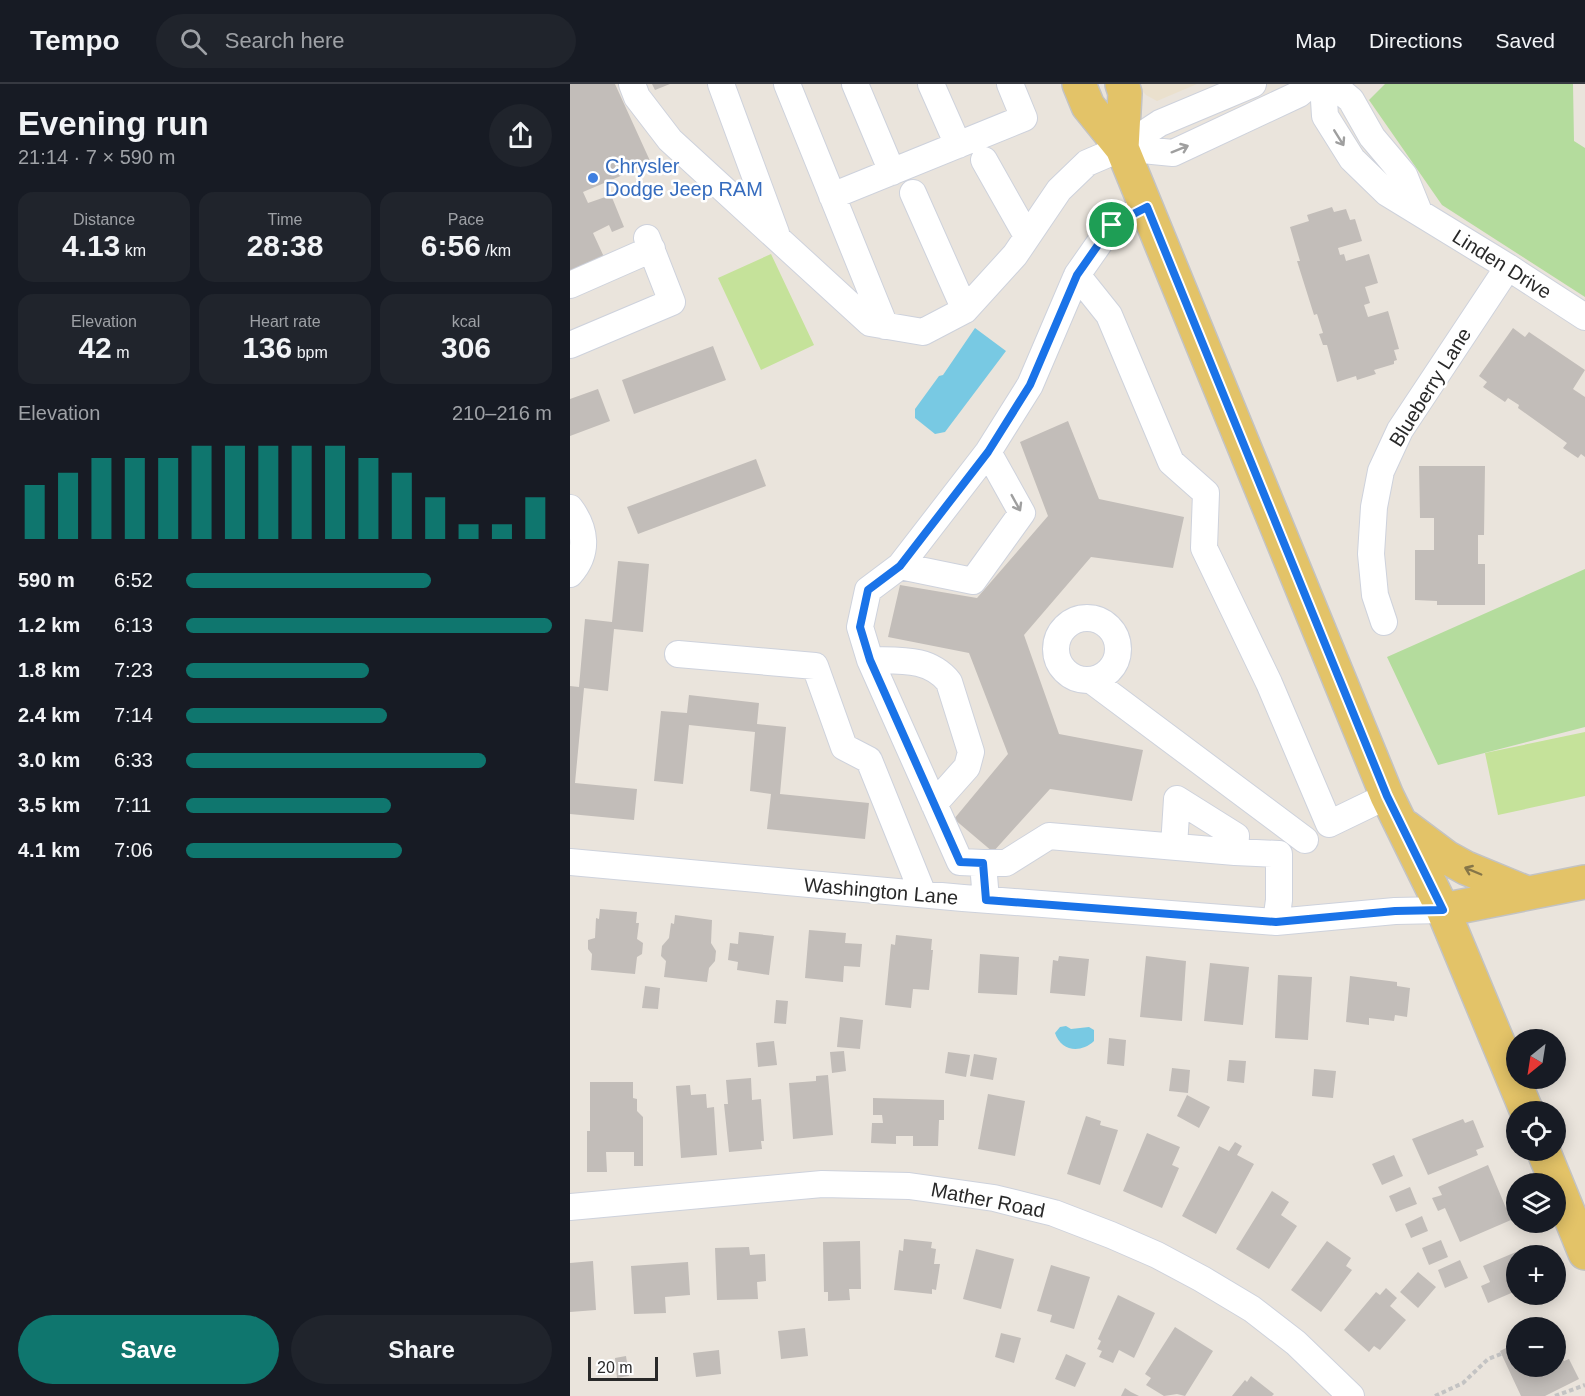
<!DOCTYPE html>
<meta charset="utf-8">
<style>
:root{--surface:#171b24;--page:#20242c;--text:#f1f3f6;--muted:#9ea1a6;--line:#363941;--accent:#0f766e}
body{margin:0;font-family:Arial,sans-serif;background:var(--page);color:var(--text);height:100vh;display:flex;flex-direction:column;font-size:22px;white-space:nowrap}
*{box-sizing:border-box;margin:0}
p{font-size:20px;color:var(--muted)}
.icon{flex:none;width:33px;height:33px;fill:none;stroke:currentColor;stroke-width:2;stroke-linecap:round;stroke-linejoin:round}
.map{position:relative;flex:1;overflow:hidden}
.panel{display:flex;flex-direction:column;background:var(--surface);width:570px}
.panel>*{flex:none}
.needle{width:39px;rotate:210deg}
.buttons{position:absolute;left:936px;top:945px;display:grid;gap:12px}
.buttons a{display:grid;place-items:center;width:60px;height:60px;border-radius:50%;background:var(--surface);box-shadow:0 3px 15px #0003;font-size:30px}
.scale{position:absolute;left:18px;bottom:15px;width:70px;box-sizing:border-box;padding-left:6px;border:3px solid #292929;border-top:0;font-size:16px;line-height:21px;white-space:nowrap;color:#292929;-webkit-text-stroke:4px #fff;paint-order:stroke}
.pin{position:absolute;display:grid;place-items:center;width:51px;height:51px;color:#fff;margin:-26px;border:3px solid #fff;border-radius:50%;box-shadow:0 2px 6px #0007}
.round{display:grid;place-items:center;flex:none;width:63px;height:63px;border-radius:32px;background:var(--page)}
.summary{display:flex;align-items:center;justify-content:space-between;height:102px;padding:0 18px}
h1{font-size:33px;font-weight:700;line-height:45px}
.metrics{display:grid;grid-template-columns:repeat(3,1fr);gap:9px;height:102px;padding:6px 18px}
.metrics div{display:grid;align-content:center;border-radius:15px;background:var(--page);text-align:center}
.metrics b{font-size:30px;font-weight:700}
.metrics small{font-size:16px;font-weight:400}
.metrics p{font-size:16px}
.chart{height:168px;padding:12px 18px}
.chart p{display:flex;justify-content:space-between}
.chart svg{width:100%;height:108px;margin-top:6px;stroke:var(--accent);stroke-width:6}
.primary-button{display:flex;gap:12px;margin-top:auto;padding:12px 18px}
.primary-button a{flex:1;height:69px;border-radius:36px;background:var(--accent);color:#fff;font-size:24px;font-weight:700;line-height:69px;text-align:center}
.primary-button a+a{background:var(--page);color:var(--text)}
ul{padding:0 18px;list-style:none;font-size:20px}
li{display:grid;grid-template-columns:96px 72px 1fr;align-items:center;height:45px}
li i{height:15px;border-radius:8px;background:var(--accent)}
header{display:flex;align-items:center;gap:36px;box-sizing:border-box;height:84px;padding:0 30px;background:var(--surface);border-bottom:2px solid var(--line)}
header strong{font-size:28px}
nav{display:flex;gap:33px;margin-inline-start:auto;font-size:21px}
.search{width:420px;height:54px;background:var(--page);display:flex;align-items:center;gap:15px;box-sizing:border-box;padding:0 21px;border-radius:33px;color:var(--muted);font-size:22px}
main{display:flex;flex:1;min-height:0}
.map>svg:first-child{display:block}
</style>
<header>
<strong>Tempo</strong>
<div class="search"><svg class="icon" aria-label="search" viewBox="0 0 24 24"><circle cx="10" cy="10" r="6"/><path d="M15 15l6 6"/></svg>Search here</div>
<nav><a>Map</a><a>Directions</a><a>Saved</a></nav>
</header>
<main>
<section class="panel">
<div class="summary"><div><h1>Evening run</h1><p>21:14 · 7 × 590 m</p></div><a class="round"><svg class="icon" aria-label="share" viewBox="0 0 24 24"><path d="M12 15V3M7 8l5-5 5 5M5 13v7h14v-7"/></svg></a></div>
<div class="metrics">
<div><p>Distance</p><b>4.13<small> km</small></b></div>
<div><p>Time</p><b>28:38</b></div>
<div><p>Pace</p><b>6:56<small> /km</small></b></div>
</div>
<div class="metrics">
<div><p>Elevation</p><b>42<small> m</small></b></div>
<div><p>Heart rate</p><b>136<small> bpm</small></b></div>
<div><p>kcal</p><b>306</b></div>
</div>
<div class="chart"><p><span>Elevation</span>210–216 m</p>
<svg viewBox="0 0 160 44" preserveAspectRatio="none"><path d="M5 44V22M15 44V17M25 44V11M35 44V11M45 44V11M55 44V6M65 44V6M75 44V6M85 44V6M95 44V6M105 44V11M115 44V17M125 44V27M135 44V38M145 44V38M155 44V27"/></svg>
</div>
<ul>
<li><b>590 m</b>6:52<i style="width:67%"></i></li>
<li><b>1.2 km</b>6:13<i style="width:100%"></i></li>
<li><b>1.8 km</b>7:23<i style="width:50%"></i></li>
<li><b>2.4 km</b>7:14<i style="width:55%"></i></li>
<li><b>3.0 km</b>6:33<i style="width:82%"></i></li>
<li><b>3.5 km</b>7:11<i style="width:56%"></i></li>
<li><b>4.1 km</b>7:06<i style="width:59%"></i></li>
</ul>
<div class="primary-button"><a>Save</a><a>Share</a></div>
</section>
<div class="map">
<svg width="1015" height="1312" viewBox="0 0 1015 1312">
<rect width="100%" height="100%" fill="#eae4dc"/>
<path fill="#eae0cd" d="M566,0H627L587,17L576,11Z"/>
<path fill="#b4dc9d" d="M815,0H1003L1004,57L1015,64V213L872,121L799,16Z
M1015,485V643L868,681L817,573Z"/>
<path fill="#c5e29a" d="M201,170L244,261L191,286L148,194Z
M1015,648V712L928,731L915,669Z"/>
<path fill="#78c9e3" d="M405,244L436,267L375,348L365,350L345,334V325L369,292L373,291Z
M496,942L501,945L519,943L524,946V957C510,970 491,967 485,949L490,943Z"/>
<path fill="#c2bdb9" d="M0,0H45L81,79L13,108L18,119L41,111L54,143L42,148L39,141L23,149L34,173L0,189Z
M82,0H100L85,6Z
M762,123L764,128L776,125L780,136L785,135L792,157L768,164L770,171L774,170L776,177L799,170L808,199L795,203L800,219L794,221L798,233L818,227L829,265L824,266L827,276L824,277V280L804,286L806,290L787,296L786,292L767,298L757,261H753L749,250L753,249L747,230L744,231L727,177H730L720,143L739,137L737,131Z
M943,244L955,253L959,248L1015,286L1003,305L1015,313V373L1011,370L1008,374L993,364L997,359L948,324L949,321L938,314L935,318L913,303L917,298L909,292Z
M143,262L156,296L64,330L52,296Z
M28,305L40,337L0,352V315Z
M498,337L529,415L614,433L603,484L521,473L454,551L489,650L573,666L562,717L480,705L423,768L384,735L438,670L399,569L318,553L330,501L407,514L478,432L450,358Z
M186,375L196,402L68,450L57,423Z
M849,382H915L914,451H908V480H915V521H867V517L845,516V466H864V434H850Z
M48,477L79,480L73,548L44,545L38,607L14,604L5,699L67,705L64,736L0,730V602L9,603L15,535L42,538Z
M119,611L189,619L187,640L216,643L210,710L299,719L295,755L197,745L201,710L180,707L185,648L119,641L113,700L84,697L91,627L117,629Z
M30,825L67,828L66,839H69L67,855L73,859L72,870L67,873L65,890L21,886L22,870L18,865V856L25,854L26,834L29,835Z
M105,831L142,836L141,859L146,867L145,877L139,884L137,898L94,893L96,877L91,872L92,862L99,854L101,839L104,840Z
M239,846L276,849L275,859L292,860L290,883L274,882L273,898L235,894Z
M169,848L204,852L199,891L167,886L168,878L158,876L160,859L168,860Z
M326,851L362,855L361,866H363L359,906L343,905L341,924L315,921L321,860L325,861Z
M410,870L449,873L447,911L408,909Z
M489,872L519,875L515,912L480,909L483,876L488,877Z
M576,872L616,877L612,937L570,933Z
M640,879L679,883L673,941L634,937Z
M708,891L742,893L738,956L705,954Z
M780,892L827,898V902L840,904L837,933L825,931L824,937L799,934V941L776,938Z
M75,902L90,904L88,925L72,924Z
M206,916L218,917L216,940L204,939Z
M270,933L293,936L290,965L267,963Z
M539,954L556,956L554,982L537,980Z
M204,957L207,981L188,983L186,959Z
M274,967L276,987L262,989L260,968Z
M378,968L400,971L396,993L375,989Z
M404,970L427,974L423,996L400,992Z
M659,976L676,977L674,999L657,997Z
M602,984L620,986L618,1009L599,1007Z
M744,985L766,987L763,1014L742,1012Z
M258,991L263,1051L223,1055L219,999L246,997V992Z
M181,994L182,1016L191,1015L194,1057H191L192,1065L159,1068L154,1020H158L156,996Z
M20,998H63V1014L67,1015V1027L73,1033V1082H64V1068H36L37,1088H17V1047H20Z
M120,1001L121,1011L136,1010L137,1024L144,1023L147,1071L111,1074L106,1002Z
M418,1010L455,1017L445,1072L408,1065Z
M617,1011L640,1023L629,1044L607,1032Z
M303,1014L374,1016V1036H369L368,1062H343V1052H326V1060L301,1059L302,1039H313L312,1031H303Z
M516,1032L531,1037L530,1041L548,1046L530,1101L497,1090Z
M893,1035L895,1039L903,1036L914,1063L906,1066L908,1071L858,1091L842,1055Z
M577,1049L610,1063L602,1081L609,1084L592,1124L553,1107Z
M665,1058L672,1062L667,1071L684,1080L646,1150L612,1132L649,1062L659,1067Z
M824,1071L833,1092L812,1101L802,1080Z
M918,1081L941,1136L890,1158L875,1124L868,1127L862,1114L872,1111L868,1103Z
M840,1103L847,1120L826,1128L819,1112Z
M702,1107L719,1118L711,1131L727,1142L699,1185L666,1165Z
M852,1132L858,1147L841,1154L835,1140Z
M334,1155L362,1158L361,1164L366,1165L364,1180H370L366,1206L362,1205V1210L324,1206L329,1166L333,1167Z
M871,1156L878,1173L859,1181L852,1164Z
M290,1157L291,1205H279L280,1216L258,1217V1208H254L253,1158Z
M757,1157L781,1174L776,1182L782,1186L751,1228L721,1206Z
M179,1163L180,1171L195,1170L196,1197L187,1198L188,1215L147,1216L145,1164Z
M406,1165L444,1175L431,1225L393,1215Z
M953,1165L956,1172H946V1207L918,1219L911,1202L920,1198L913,1182Z
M890,1176L898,1194L875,1204L868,1186Z
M23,1177L26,1226L0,1228V1179Z
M118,1178L120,1211L95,1213L96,1229L64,1230L61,1182Z
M481,1181L520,1193L504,1245L480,1238L482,1231L467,1227Z
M848,1188L866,1203L848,1224L830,1208Z
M816,1204L827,1214L820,1222L836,1236L810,1266L804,1262L799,1268L774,1246L806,1208L810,1211Z
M548,1211L585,1229L564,1274L549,1266L543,1279L529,1273L532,1267L527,1265L531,1257L528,1255Z
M984,1240L995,1262L988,1265L994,1277L999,1275L1009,1295L975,1312H951L930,1267L946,1259V1282H986V1244H978Z
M605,1243L643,1267L615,1312L607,1310L594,1312L576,1301L581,1294L575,1290Z
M235,1244L238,1272L211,1275L208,1247Z
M431,1249L451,1254L444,1279L425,1273Z
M149,1266L151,1290L126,1293L123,1269Z
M496,1270L516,1279L505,1303L485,1295Z
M56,1272L59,1292L47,1294L45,1274Z
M681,1292L704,1310L702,1312H662L675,1296L677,1298Z
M555,1304L561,1308L569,1312H551Z"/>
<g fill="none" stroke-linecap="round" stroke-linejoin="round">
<g stroke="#ced2dc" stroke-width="28">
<path id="minor" d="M62,0L67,13L100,56L300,239L353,248L395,226L445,171L489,106L517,79L552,64L590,39L683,0
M151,0L206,149
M217,0L315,242
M285,0L322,88
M361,0L388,61
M753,0L755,32L782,75L817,109L938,183L1015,233
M762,0L781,16L802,53L834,91L849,128
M552,64L603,69L729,10L741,0
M414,76L457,152
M343,109L395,226
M262,112L454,34L440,0
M577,123L542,141L507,191L539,231L601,378L636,409L634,464L699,599L759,740L817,712
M0,201L82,165
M0,261L102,218L77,154
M418,368L452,429L403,497L330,482L418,368L460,301L507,191
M0,424C16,445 19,469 0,490
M330,482L298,506L290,543L300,576L390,778L413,779L416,816
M486 565a31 31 0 1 1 62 0a31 31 0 1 1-62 0Z
M814,538L805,511L801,470L804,423L811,387L830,346L938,183
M108,570L245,582L274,663L299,676L353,810
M300,576C329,577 359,573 379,598L401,668L397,683L364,720
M521,596L735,756
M604,762L607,715L666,752L665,768
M0,778L393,814L706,838L825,827L873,826
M413,779H436L479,752L665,768L709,770V816L706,838
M0,1123L252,1100L339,1102L424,1114L484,1129L541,1151L587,1171L632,1195L682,1225L726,1259L781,1312"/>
</g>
<g stroke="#c3c3c3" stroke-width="36">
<path id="major" d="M509,0L518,22L552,64L817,712L873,826L957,1028
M552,0L555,9L552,64
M836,743L876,773L896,784L957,809
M873,826L1015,798
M973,1066L1015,1169"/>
</g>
<path stroke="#c3c3c3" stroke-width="4" stroke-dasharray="4.5 3" stroke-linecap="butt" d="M865,1312L893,1299L918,1275L931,1270
M985,1312L1015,1301"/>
<use href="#minor" stroke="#fff" stroke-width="26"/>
<use href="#major" stroke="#e3c368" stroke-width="33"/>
</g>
<defs><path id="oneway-shaft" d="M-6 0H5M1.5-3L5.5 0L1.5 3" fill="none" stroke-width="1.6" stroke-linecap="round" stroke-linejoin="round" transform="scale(1.5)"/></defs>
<g stroke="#9f9f9f">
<use href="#oneway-shaft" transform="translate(769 54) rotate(58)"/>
<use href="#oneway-shaft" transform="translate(610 65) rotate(-22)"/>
<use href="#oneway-shaft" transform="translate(446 419) rotate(61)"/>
</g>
<use stroke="#867648" href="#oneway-shaft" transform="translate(903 787) rotate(-157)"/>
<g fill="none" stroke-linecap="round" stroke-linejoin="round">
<g stroke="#fff" stroke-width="12">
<path id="route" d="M577,123L817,712L873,826L825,827L706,838L416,816L413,779L390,778L300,576L290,543L298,506L330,482L418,368L460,301L507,191L542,141Z"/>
</g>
<use href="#route" stroke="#1a73e8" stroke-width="8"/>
</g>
<circle fill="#3f7fe0" stroke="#fff" stroke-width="2" cx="23" cy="94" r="6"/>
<g text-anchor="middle" stroke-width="5" stroke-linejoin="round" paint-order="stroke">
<g font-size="20" fill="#366cbe" stroke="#fff" text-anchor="start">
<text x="35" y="89">Chrysler<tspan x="35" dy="23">Dodge Jeep RAM</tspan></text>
</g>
<g font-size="20" fill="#292929" stroke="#fff">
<text transform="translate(932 180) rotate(32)" y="7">Linden Drive</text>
<text transform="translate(860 303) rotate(-58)" y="7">Blueberry Lane</text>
<text transform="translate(311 807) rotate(5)" y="7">Washington Lane</text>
<text transform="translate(418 1116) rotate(11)" y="7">Mather Road</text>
</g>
</g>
</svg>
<div class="buttons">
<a><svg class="needle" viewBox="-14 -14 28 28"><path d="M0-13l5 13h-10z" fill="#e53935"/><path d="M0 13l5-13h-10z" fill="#9ea1a6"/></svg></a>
<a><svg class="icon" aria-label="locate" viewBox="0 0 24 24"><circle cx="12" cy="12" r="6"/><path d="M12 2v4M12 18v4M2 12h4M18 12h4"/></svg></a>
<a><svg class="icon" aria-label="layers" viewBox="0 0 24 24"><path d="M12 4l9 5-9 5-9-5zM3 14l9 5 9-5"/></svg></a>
<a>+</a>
<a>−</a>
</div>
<div class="scale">20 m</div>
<div class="pin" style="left:542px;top:141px;background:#1e9e55"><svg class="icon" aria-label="arrive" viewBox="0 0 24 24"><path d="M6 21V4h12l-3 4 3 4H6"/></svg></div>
</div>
</main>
